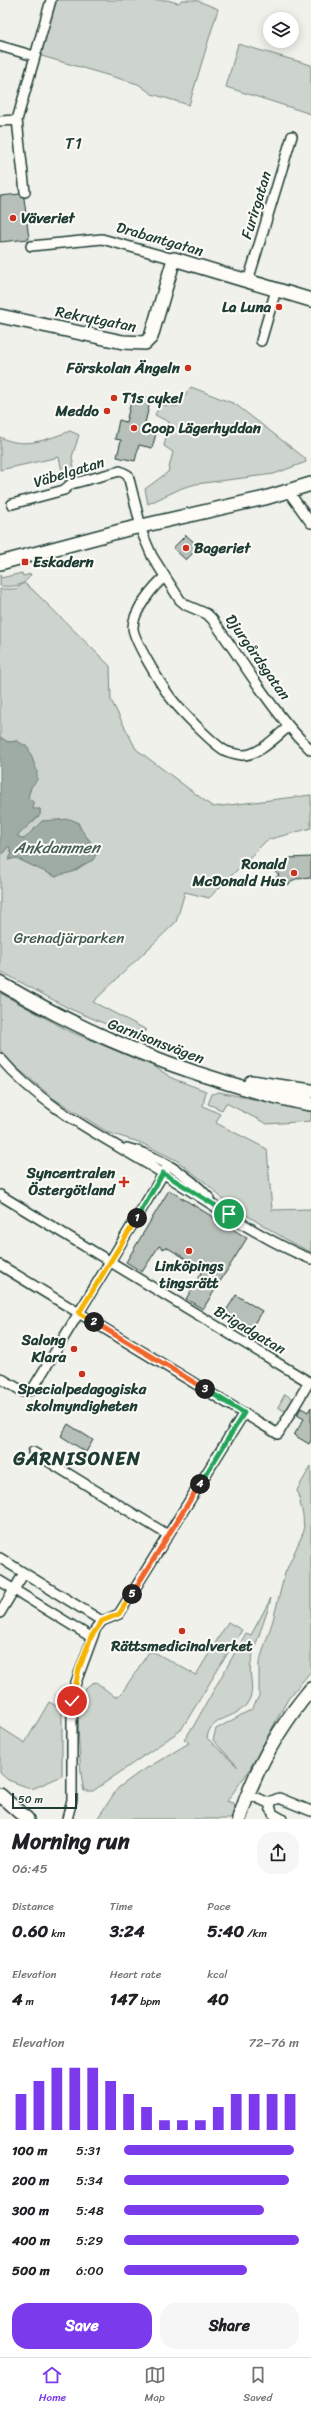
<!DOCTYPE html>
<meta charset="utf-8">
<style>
:root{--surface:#fff;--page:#f6f6f6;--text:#202124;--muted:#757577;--line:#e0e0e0;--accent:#7c3aed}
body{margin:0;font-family:Sriracha,sans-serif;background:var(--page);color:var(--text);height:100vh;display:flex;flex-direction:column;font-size:15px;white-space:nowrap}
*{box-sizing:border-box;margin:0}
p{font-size:13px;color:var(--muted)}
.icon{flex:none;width:22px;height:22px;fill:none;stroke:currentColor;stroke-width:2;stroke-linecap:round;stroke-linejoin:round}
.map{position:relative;height:1819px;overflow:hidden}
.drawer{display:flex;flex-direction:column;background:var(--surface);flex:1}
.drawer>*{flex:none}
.tools{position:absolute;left:263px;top:12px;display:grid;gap:8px}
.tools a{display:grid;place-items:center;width:36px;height:36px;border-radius:50%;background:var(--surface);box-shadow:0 2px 10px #0003;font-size:20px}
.scale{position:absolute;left:12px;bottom:10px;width:65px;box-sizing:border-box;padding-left:4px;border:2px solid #1f3d34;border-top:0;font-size:11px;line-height:14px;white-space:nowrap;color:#1f3d34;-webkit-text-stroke:3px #fdfcf7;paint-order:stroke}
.pin{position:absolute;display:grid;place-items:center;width:34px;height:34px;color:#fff;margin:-17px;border:2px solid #fff;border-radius:50%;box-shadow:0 1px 4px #0007}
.km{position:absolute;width:20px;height:20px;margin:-10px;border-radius:50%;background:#222;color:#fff;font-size:11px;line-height:20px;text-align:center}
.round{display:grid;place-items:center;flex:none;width:42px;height:42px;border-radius:16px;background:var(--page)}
.overview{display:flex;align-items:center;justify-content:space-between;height:68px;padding:0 12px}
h1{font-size:22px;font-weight:700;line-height:30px}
.metrics{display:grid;grid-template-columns:repeat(3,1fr);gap:6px;height:68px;padding:4px 12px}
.metrics div{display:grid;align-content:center}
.metrics b{font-size:17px;font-weight:700}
.metrics small{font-size:11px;font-weight:400}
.metrics p{font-size:11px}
.chart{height:112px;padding:8px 12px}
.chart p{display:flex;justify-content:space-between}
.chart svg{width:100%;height:72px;margin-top:4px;stroke:var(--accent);stroke-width:6}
.button{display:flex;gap:8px;margin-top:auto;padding:8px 12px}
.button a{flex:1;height:46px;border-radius:16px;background:var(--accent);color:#fff;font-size:16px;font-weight:700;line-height:46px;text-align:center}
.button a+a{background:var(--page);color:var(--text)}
ul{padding:0 12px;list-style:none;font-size:13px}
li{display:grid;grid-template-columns:64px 48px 1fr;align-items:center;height:30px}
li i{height:10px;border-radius:5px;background:var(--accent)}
.menu{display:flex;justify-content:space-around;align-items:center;height:56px;border-top:1px solid var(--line);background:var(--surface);font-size:11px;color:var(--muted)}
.menu a{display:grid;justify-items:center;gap:2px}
.menu .active{color:var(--accent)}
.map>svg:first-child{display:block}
</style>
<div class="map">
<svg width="311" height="1819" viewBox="0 0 311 1819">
<rect width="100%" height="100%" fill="#f0f1eb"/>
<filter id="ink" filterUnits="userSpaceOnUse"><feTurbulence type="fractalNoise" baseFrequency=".025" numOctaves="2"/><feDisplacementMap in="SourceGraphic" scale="8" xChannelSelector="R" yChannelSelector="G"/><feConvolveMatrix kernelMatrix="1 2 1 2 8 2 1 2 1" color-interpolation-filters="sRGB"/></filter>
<g filter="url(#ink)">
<path fill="#cdd3cd" stroke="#768880" d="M54,0H167L178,3L182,0H196L218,9L189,105L152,94L138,84L38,55Z
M238,44L311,65V114L226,87Z
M191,387L235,404L305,458L306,462L274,474L196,484L182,488L148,504L145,489L168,472L173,452L164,446L169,422L155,415L160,405L177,406Z
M70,431L79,435L72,457L76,478L64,481L59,457L0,470V437C23,449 46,440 70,431Z
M22,573L23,576L31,574C24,587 13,587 0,586V575L1,578Z
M24,583L33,590L110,666L111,700L136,749L213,807L311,795V828L267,840L209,898L185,892L176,922L93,1002L147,1030L134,1036L68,1008L0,971V856L9,846L12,854L9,859L16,858L56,877C62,873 67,874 72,872C80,868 85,863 93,860L90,840L83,834L78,822L42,821L24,839L17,836L40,815V809L33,810L28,797L31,787L17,741L8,742L0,737V589H15Z
M0,993L69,1031L153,1066L174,1079L206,1091L203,1106L220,1114L216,1123L267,1149L272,1210L311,1209V1252L292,1243L228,1204L206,1183L176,1160L139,1142L109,1133L53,1098L16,1067L0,1050Z
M219,1092L311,1111V1121L267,1124L226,1103L222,1110L208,1104L212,1094Z
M285,1394L294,1400L286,1412L278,1407Z
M311,1466V1671L288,1699L248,1772L227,1801L235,1804L231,1819H97L118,1788L137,1774L189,1743L184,1739L193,1727L246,1633L251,1635L271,1598C266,1620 255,1641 251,1663C248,1676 256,1690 248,1702C238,1720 210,1715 207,1738L238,1767L213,1740L216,1729L252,1709L259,1696V1663L273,1620L285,1573L304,1531L303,1515L297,1490Z
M228,1622L242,1630L181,1730L93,1791H84C80,1776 76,1716 80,1702C82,1693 86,1684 96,1682L115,1697L121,1694L149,1652H154L196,1675Z
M49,1702L62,1709V1776L32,1789L8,1780L0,1773V1727L25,1743Z"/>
<path fill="#9faca4" stroke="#6c8077" d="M0,737L8,742L17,741L28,747L37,771V780L31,787L28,797L34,803L33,809H40V815L17,836L24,839L42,821L70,819L77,822C83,834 92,842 96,855L93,860C85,863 80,868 72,872C67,874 62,873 56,877L16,858L8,860L12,854L9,846L0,856Z"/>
<path fill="#b6bfb8" stroke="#1f3d34" d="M20,194L24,198L29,239L0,242V196Z
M133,394L151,398L144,427L157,430L152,448L139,445L135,461L117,457L121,440L115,439L119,420L126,422Z
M186,535L199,547L186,560L173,548Z
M311,857V878L295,879L288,885L286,883L282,887L274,879L279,875L275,872L289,858Z
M169,1190L247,1238L203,1309L186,1299L203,1270L183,1257L166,1247L164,1249L159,1246L142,1272L126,1262Z
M236,1295L262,1311L250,1330L224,1314Z
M311,1407V1440L309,1444L294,1435L304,1419L297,1415L301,1408L308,1412Z
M68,1424L93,1440L86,1452L61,1436Z"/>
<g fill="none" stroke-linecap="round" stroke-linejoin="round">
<g stroke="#1f3d34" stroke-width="12">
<path id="street" d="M0,46L34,56
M0,121L17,120
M25,192L17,120L51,0
M31,246L102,239L174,259
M248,281L292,136
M261,341L276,290
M288,491L311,523
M12,504L64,490L71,484L120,471L128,475L143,535L152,556L180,600L186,605L207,614L212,619C245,664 271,711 311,750
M165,577C153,586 133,612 133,627C132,638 162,686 170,697C180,710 211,742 224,750C229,753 236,754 242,755C258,756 276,737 288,727
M0,1058C43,1109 108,1139 164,1174C208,1201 262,1240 311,1259
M127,1148C156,1155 189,1175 209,1198
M0,1195L309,1382L278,1434L0,1265
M0,1378L24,1392L32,1390L168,1166
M33,1452L168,1535
M0,1558L102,1621
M0,1581L91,1637
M0,1613L24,1573
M248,1794L271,1804
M67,1819L72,1800V1701L75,1685L96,1628L102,1621L119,1614L244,1413
M282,1819L273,1814L270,1807L272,1801L279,1798L311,1811"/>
</g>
<g stroke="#1f3d34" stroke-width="16">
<path id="secondary" d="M0,316L123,342L145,343L151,337L174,259L311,300
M0,563L124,530L265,498L311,484
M0,983C75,1027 145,1058 228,1083C255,1091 283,1100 311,1104
M251,1082L311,1091
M0,1795L27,1819
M239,1819C254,1772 279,1727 311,1689"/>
</g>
<use href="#street" stroke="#fdfcf7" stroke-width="9"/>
<use href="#secondary" stroke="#fdfcf7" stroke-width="13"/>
</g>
</g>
<g fill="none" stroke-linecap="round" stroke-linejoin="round" filter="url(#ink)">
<g stroke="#fff" stroke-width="8">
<path id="split-1" d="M137,1218L163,1173L229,1214"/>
</g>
<g stroke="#fff" stroke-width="8">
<path id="split-2" d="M94,1322L79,1313L137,1218"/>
</g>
<g stroke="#fff" stroke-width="8">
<path id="split-3" d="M94,1322L205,1389"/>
</g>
<g stroke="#fff" stroke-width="8">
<path id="split-4" d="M200,1484L244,1413L205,1389"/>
</g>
<g stroke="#fff" stroke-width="8">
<path id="split-5" d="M132,1594L200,1484"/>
</g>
<g stroke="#fff" stroke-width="8">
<path id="split-6" d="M72,1701L79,1669L91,1637L102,1621L119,1614L132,1594"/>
</g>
<use href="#split-1" stroke="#22a559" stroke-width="5"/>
<use href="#split-2" stroke="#f5b400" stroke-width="5"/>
<use href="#split-3" stroke="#f0652b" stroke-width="5"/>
<use href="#split-4" stroke="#22a559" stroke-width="5"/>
<use href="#split-5" stroke="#f0652b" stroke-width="5"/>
<use href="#split-6" stroke="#f5b400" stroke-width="5"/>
</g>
<g fill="#c8321e" stroke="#fdfcf7" stroke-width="1.5">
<circle cx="13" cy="218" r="4"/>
<circle cx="279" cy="307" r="4"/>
<circle cx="188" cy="368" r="4"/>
<circle cx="114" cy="398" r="4"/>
<circle cx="107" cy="411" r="4"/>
<circle cx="134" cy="428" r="4"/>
<circle cx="186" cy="548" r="4"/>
<rect x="21" y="558" width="8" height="8" rx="2"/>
<circle cx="294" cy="873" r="4"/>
<path d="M122 1176h4v4h4v4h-4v4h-4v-4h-4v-4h4z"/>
<circle cx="189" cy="1251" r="4"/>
<circle cx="74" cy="1349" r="4"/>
<circle cx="82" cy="1374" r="4"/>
<circle cx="182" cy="1631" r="4"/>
</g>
<g text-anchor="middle" stroke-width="4" stroke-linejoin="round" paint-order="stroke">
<g font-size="15" fill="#1f3d34" stroke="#fdfcf7">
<text transform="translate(256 205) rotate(-73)" y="5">Furirgatan</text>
<text transform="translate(160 239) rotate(16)" y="5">Drabantgatan</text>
<text transform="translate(96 319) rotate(11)" y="5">Rekrytgatan</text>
<text transform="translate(69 472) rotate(-17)" y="5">Väbelgatan</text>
<text transform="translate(258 657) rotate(55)" y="5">Djurgårdsgatan</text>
<text transform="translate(156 1041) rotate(21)" y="5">Garnisonsvägen</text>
<text transform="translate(250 1330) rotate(31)" y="5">Brigadgatan</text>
</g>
<g font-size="15" font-weight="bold" fill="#1f3d34" stroke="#fdfcf7" text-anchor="end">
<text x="21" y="223" text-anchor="start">Väveriet</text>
<text x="271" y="312">La Luna</text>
<text x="180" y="373">Förskolan Ängeln</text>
<text x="122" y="403" text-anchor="start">T1s cykel</text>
<text x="99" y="416">Meddo</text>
<text x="142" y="433" text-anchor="start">Coop Lägerhyddan</text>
<text x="194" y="553" text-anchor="start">Bageriet</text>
<text x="33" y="567" text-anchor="start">Eskadern</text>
<text x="286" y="869">Ronald<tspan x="286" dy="17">McDonald Hus</tspan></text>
<text x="115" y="1178">Syncentralen<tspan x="115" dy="17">Östergötland</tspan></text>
<text x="189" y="1271" text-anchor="middle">Linköpings<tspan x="189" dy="17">tingsrätt</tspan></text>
<text x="66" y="1345">Salong<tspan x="66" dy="17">Klara</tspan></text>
<text x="82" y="1394" text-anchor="middle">Specialpedagogiska<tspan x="82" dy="17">skolmyndigheten</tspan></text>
<text x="182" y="1651" text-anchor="middle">Rättsmedicinalverket</text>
</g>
<g font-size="15" fill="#425b53" stroke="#fdfcf7">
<text x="69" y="943">Grenadjärparken</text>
</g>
<g font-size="16" letter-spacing="1" fill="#1f3d34" stroke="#fdfcf7">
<text x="74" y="149">T1</text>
</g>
<g font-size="16" font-style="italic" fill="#455e56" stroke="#fdfcf7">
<text x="57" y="853">Ankdammen</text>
</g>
<g font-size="19" font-weight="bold" letter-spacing="1" fill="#1f3d34" stroke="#fdfcf7">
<text x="77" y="1465">GARNISONEN</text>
</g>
</g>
</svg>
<div class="tools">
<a><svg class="icon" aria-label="layers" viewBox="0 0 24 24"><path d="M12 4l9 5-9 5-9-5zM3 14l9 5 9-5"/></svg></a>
</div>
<div class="scale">50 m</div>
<div class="pin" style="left:229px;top:1214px;background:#1e9e55"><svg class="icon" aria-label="arrive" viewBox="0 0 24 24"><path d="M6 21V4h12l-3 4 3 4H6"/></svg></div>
<div class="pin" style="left:72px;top:1701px;background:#d93025"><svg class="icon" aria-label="check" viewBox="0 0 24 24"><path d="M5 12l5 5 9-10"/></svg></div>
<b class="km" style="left:137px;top:1218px">1</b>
<b class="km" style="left:94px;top:1322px">2</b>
<b class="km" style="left:205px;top:1389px">3</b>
<b class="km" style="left:200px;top:1484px">4</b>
<b class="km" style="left:132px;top:1594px">5</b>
</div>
<section class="drawer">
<div class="overview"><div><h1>Morning run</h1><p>06:45</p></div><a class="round"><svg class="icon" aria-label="share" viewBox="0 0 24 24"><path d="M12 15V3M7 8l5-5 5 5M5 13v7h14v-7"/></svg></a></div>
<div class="metrics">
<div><p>Distance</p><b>0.60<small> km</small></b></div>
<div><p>Time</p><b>3:24</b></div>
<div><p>Pace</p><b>5:40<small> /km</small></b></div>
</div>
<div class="metrics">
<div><p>Elevation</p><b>4<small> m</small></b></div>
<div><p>Heart rate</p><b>147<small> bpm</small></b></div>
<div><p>kcal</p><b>40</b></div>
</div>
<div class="chart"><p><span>Elevation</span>72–76 m</p>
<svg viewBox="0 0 160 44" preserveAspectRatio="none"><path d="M5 44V22M15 44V14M25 44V6M35 44V6M45 44V6M55 44V14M65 44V22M75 44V30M85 44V38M95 44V38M105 44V38M115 44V30M125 44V22M135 44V22M145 44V22M155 44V22"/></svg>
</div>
<ul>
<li><b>100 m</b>5:31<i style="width:97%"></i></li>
<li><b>200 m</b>5:34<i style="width:94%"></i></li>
<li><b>300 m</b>5:48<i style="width:80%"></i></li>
<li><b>400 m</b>5:29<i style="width:100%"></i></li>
<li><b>500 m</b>6:00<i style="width:70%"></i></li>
</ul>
<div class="button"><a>Save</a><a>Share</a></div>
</section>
<nav class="menu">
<a class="active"><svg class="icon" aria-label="home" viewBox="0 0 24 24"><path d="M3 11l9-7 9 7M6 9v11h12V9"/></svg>Home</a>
<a><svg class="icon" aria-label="map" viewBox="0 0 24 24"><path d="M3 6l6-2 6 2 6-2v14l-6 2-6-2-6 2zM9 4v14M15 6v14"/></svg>Map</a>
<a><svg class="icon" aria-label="saved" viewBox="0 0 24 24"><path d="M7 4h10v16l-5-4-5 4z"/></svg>Saved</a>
</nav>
